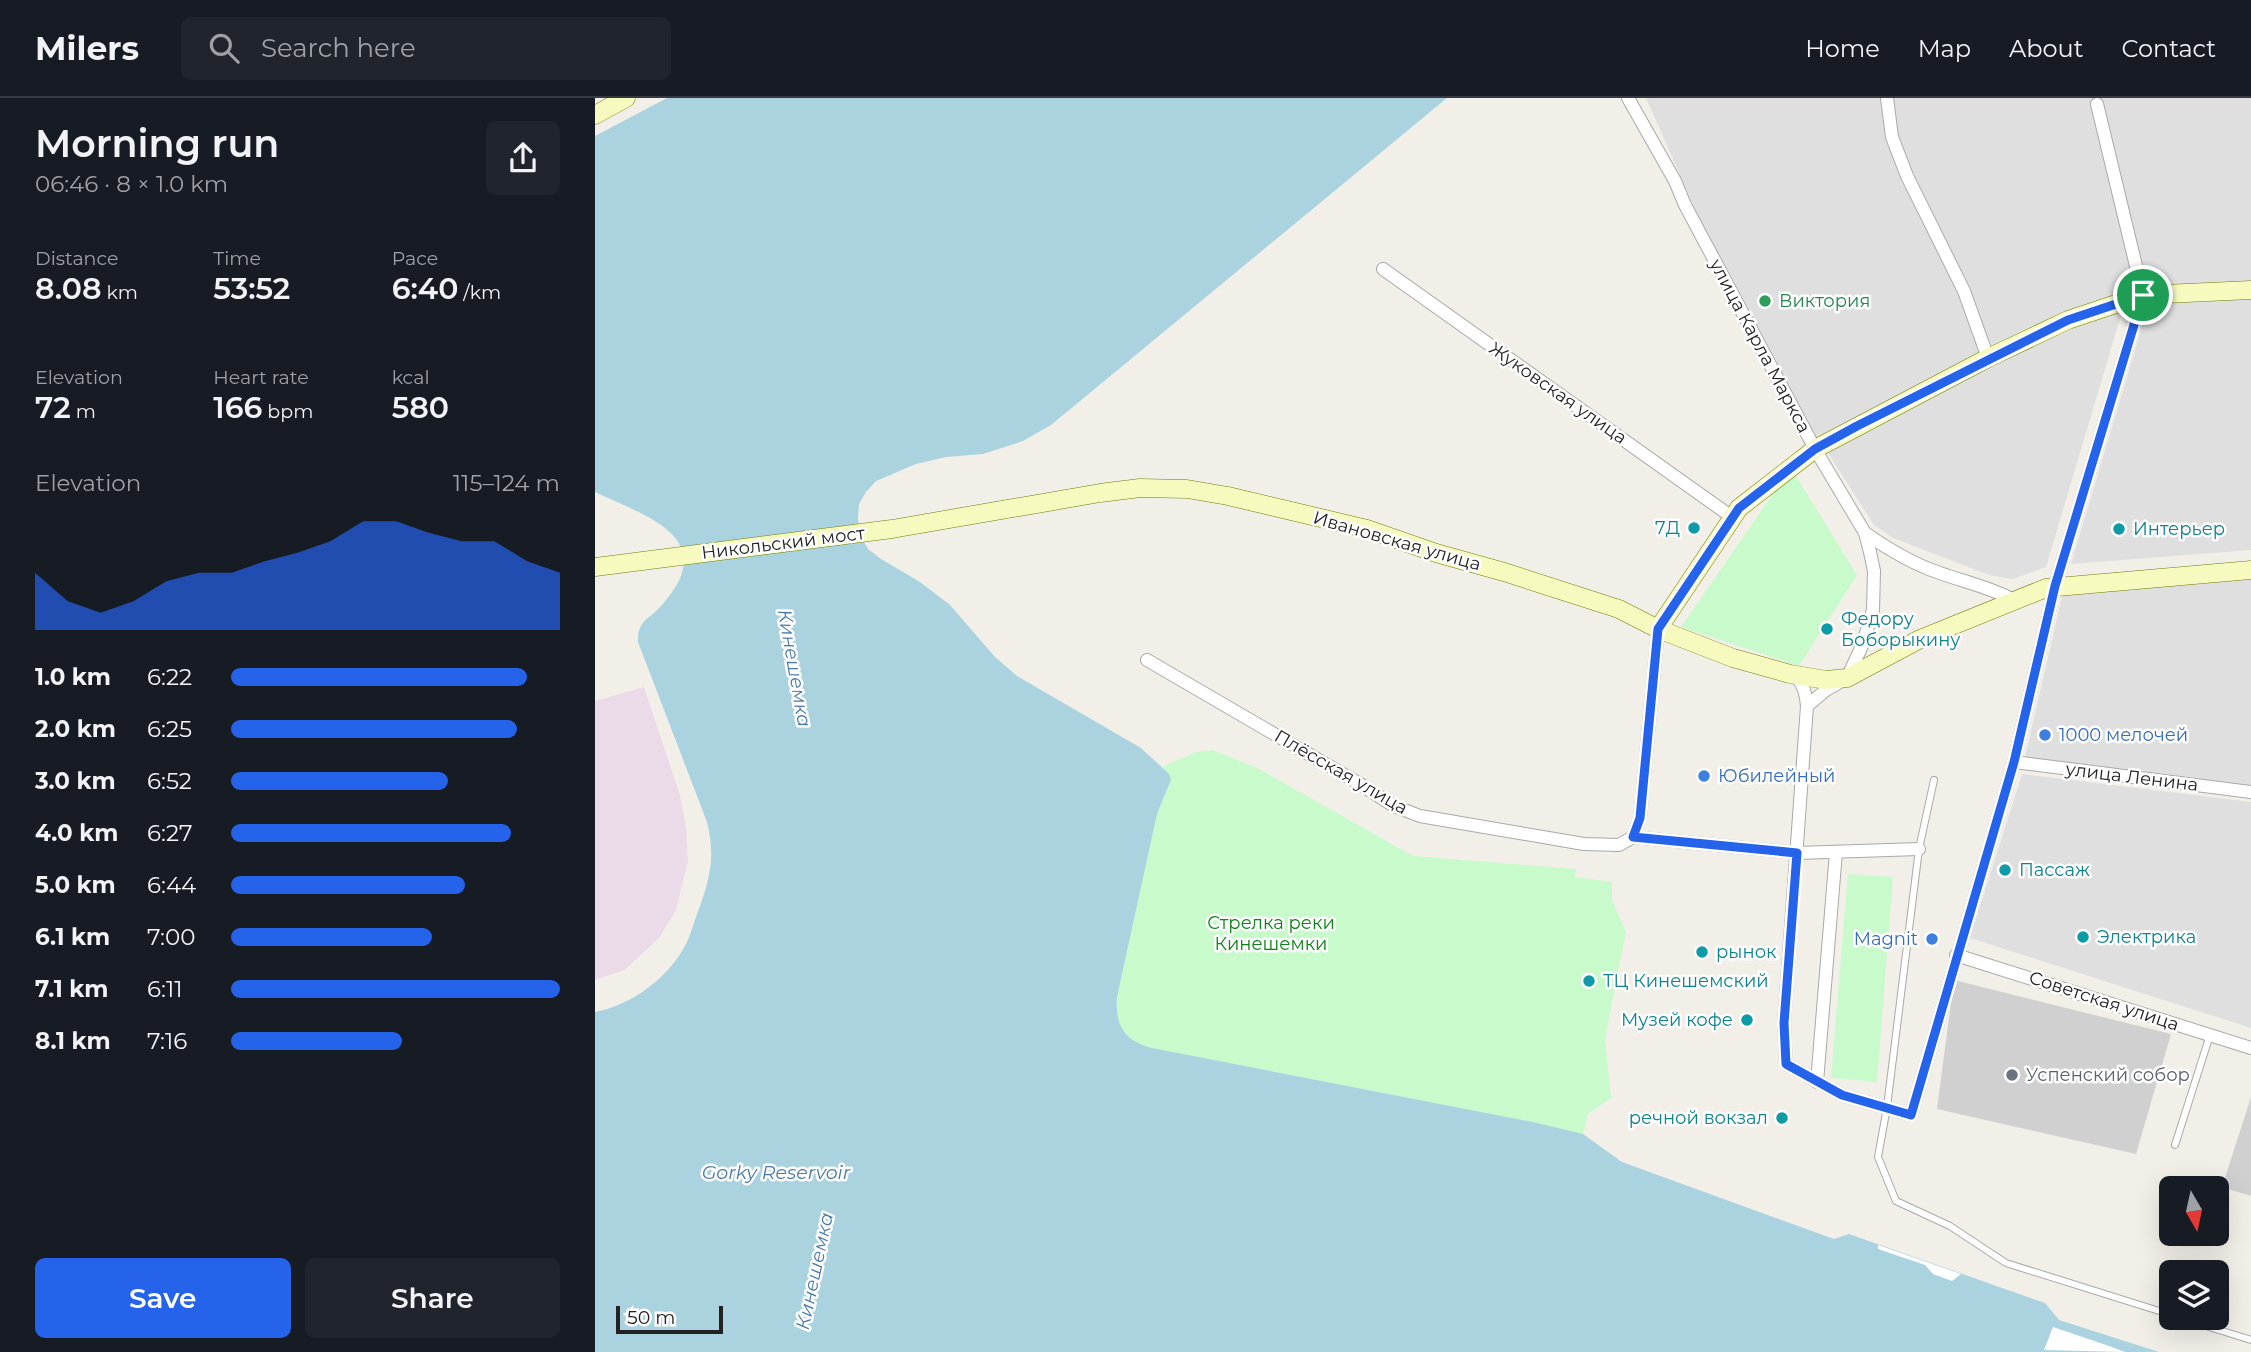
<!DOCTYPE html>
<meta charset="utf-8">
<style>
:root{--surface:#171b24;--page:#20242c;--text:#f1f3f6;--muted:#9ea1a6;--line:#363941;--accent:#2563eb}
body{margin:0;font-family:Montserrat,sans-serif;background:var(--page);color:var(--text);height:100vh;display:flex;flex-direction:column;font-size:26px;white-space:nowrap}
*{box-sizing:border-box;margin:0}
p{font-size:23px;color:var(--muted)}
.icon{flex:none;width:38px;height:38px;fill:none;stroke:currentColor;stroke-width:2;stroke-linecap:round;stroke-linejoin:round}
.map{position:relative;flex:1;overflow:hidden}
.sheet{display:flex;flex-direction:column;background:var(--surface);width:595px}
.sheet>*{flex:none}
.needle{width:46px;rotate:171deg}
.fabs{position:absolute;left:1564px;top:1078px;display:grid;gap:14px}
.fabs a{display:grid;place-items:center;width:70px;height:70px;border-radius:10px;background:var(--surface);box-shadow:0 7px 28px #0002;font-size:35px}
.scale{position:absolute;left:21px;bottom:18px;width:107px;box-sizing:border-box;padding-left:7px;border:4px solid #222;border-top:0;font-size:19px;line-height:24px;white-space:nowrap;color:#222;-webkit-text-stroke:5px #fff;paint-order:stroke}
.pin{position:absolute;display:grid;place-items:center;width:60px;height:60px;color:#fff;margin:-30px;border:4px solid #fff;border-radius:50%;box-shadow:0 2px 7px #0007}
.round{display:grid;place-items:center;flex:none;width:74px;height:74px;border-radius:10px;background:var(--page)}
.summary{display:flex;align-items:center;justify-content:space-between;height:119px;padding:0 35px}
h1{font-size:38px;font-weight:600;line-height:52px}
.figures{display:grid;grid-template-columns:repeat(3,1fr);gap:10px;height:119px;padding:7px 35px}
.figures div{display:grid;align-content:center}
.figures b{font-size:30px;font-weight:600}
.figures small{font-size:19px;font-weight:400}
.figures p{font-size:19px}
.chart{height:196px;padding:14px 35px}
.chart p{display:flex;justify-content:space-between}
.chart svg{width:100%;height:126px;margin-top:7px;fill:var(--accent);opacity:.7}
.button{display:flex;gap:14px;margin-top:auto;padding:14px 35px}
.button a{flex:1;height:80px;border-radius:10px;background:var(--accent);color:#fff;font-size:28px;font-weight:600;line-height:80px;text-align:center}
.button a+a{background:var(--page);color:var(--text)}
ul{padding:0 35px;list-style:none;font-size:23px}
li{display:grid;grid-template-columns:112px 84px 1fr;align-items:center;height:52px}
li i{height:18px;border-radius:9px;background:var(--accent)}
header{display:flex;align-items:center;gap:42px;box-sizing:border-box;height:98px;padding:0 35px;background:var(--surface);border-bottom:2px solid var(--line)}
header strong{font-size:33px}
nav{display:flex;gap:38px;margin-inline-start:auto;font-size:24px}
.search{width:490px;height:63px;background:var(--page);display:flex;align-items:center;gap:18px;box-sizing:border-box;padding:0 24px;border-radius:10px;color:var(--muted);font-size:26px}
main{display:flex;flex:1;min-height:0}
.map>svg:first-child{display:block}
</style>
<header>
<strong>Milers</strong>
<div class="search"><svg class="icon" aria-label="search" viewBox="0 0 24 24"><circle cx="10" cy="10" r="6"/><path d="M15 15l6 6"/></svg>Search here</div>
<nav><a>Home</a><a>Map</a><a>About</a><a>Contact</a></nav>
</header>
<main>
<section class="sheet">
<div class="summary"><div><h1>Morning run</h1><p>06:46 · 8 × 1.0 km</p></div><a class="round"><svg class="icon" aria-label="share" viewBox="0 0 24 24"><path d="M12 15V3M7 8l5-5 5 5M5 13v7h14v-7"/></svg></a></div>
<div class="figures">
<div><p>Distance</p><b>8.08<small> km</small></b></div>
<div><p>Time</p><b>53:52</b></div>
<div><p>Pace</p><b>6:40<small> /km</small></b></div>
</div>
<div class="figures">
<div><p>Elevation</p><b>72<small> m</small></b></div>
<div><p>Heart rate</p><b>166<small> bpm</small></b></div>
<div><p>kcal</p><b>580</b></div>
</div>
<div class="chart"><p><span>Elevation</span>115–124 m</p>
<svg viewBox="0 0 160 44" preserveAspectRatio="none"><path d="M0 44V24L10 34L20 38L30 34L40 27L50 24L60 24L70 20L80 17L90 13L100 6L110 6L120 10L130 13L140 13L150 20L160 24V44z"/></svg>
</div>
<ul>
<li><b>1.0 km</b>6:22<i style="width:90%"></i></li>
<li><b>2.0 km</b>6:25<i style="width:87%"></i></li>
<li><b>3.0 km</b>6:52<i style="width:66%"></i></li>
<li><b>4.0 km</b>6:27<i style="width:85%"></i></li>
<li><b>5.0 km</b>6:44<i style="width:71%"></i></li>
<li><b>6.1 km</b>7:00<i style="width:61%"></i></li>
<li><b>7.1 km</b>6:11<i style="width:100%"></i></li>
<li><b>8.1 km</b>7:16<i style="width:52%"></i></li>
</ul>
<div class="button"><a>Save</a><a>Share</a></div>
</section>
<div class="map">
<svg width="1656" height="1254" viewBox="0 0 1656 1254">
<rect width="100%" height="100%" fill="#f2efe9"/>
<path fill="#e0dfdf" d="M1051,0H1656V188L1560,190L1223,342L1132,183Z
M1656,198V452L1476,466L1555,202Z
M1529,207L1451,469L1417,481L1394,477L1298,440L1279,427L1231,352L1324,302Z
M1656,475V688L1430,659L1469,490Z
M1427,676L1656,704V930L1375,840Z"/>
<path fill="#ebdbe8" d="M49,589L85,697L91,729L93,763L81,812L64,840L29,872L0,882V603Z"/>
<path fill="#d0d0d0" d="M1359,882L1576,936L1541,1056L1342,1011Z
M1656,999V1098L1627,1089Z"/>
<path fill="#c8facc" d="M1196,370L1262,477L1204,568L1086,529Z
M618,652L662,670L818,758L981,771L980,779L1017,784V802L1031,834L1010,941L1016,1000L993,1016L988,1036L938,1024L557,950C529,943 520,927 522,899L562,716L574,688V676L567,669L601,654Z
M1253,776L1298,779L1282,984L1236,980Z"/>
<path fill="#aad3df" d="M72,0H852L456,327L428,343L388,356L351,359L321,366L281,383L271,394L264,406L263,420L265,437L273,451L286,461L325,484L355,507L400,559L422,578L546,650L574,676L576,682L562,716L522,899C520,927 529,943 557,950L938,1024L988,1036L1027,1064L1239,1141L1254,1136L1450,1205L1464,1222L1564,1254H0V914C37,907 75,879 92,844C97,833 100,820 105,808C116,777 120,757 112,724L43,544C42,522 55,521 68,506C126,439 50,418 0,394V38Z"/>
<path fill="#fff" d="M1283,1147L1366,1176L1357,1183L1338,1176L1330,1167L1283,1151Z
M1458,1229L1514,1248L1530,1254L1449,1252Z"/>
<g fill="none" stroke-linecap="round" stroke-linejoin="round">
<g stroke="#a9a9a9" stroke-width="8">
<path id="lane" d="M1339,682L1324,751L1292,1009L1283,1059L1301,1103L1355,1128L1411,1165L1577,1217
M1580,1047L1615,937
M1585,1220L1656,1242"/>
</g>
<g stroke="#a9a9a9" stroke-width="14">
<path id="street" d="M1033,0L1080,83L1090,107L1220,351L1270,435L1275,454L1279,473L1278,512L1267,548L1252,580L1231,592L1212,608
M1292,0L1297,39L1312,78L1369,193L1393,260
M788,171L1137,419
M1270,435C1293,451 1316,465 1342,474C1369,484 1392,488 1419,502
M552,562L765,686L799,708L825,718L989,746L1024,747L1038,739
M1197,577C1208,582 1211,596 1212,608L1189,925L1191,966L1247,997L1316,1017L1419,664L1460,488L1548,197L1502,6
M1419,664L1656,694
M1038,739L1202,755L1324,751
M1038,739L1045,720L1063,531
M1361,857L1656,950
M1222,984L1241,754"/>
</g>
<g stroke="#707d05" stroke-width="19">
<path id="secondary" d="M0,17L31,0
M0,469L297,431L505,395L545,390L592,391L633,398L772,431L841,455L909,474L1024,511L1063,531L1138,560L1195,576L1231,582L1252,580L1325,541L1451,490L1656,472
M1063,531L1144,410L1220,351L1393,260L1473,222L1548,197L1656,192"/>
</g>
<use href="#lane" stroke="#fff" stroke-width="6"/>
<use href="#street" stroke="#fff" stroke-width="12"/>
<use href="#secondary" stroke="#f7fabf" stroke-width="18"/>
</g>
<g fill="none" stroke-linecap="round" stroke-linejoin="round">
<g stroke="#fff" stroke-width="14">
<path id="route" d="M1548,197L1460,488L1419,664L1316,1017L1247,997L1191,966L1189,925L1202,755L1038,739L1045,720L1063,531L1144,410L1220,351L1262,328L1473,222Z"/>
</g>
<use href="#route" stroke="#2563eb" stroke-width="9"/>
</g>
<circle fill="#2e9e5b" stroke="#fff" stroke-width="2.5" cx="1170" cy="203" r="7"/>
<g fill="#0f9aa8" stroke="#fff" stroke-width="2.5">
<circle cx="1099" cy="430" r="7"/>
<circle cx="1524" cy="431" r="7"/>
<circle cx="1232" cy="531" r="7"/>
<circle cx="1410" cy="772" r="7"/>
<circle cx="1488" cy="839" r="7"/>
<circle cx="1107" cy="854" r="7"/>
<circle cx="994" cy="883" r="7"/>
<circle cx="1152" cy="922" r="7"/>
<circle cx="1187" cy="1020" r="7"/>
</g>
<g fill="#3f7fe0" stroke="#fff" stroke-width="2.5">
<circle cx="1450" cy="637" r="7"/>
<circle cx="1109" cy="678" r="7"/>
<circle cx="1337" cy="841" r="7"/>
</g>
<circle fill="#6b7280" stroke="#fff" stroke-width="2.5" cx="1417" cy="977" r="7"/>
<g text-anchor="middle" stroke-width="5" stroke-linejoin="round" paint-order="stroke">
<g font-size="18" fill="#27864d" stroke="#fff" text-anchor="start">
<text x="1184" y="209">Виктория</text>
</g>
<g font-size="18" fill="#222" stroke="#fff">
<text transform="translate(1165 248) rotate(62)" y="6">улица Карла Маркса</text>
<text transform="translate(963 295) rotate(35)" y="6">Жуковская улица</text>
<text transform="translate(802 443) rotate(16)" y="6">Ивановская улица</text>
<text transform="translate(188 445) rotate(-7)" y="6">Никольский мост</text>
<text transform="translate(746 674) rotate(30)" y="6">Плёсская улица</text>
<text transform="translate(1537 679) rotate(7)" y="6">улица Ленина</text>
<text transform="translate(1509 903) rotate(18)" y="6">Советская улица</text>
</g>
<g font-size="18" fill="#0d838f" stroke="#fff" text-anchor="start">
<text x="1085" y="436" text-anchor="end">7Д</text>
<text x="1538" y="437">Интерьер</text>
<text x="1246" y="527">Федору<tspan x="1246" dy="21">Боборыкину</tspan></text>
<text x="1424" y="778">Пассаж</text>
<text x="1502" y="845">Электрика</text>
<text x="1121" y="860">рынок</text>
<text x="1008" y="889">ТЦ Кинешемский</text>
<text x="1138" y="928" text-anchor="end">Музей кофе</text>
<text x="1173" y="1026" text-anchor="end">речной вокзал</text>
</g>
<g font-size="18" fill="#366cbe" stroke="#fff" text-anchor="start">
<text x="1464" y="643">1000 мелочей</text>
<text x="1123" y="684">Юбилейный</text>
<text x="1323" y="847" text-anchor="end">Magnit</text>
</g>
<g font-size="18" fill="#0c8416" stroke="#fff">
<text x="676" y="831">Стрелка реки<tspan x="676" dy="21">Кинешемки</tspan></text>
</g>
<g font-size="18" fill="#5b616d" stroke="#fff" text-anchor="start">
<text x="1431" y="983">Успенский собор</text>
</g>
<g font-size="19" font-style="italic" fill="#4a7aab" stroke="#fff">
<text transform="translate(200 570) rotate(80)" y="7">Кинешемка</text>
<text x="181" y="1081">Gorky Reservoir</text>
<text transform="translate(219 1173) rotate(-78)" y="7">Кинешемка</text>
</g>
</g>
</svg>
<div class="fabs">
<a><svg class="needle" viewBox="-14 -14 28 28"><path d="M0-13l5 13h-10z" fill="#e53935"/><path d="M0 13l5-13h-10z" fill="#9ea1a6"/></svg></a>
<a><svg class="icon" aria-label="layers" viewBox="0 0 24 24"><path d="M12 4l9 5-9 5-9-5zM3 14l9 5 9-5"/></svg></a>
</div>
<div class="scale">50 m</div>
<div class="pin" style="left:1548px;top:197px;background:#1e9e55"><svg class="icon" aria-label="arrive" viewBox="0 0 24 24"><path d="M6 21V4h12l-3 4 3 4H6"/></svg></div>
</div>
</main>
